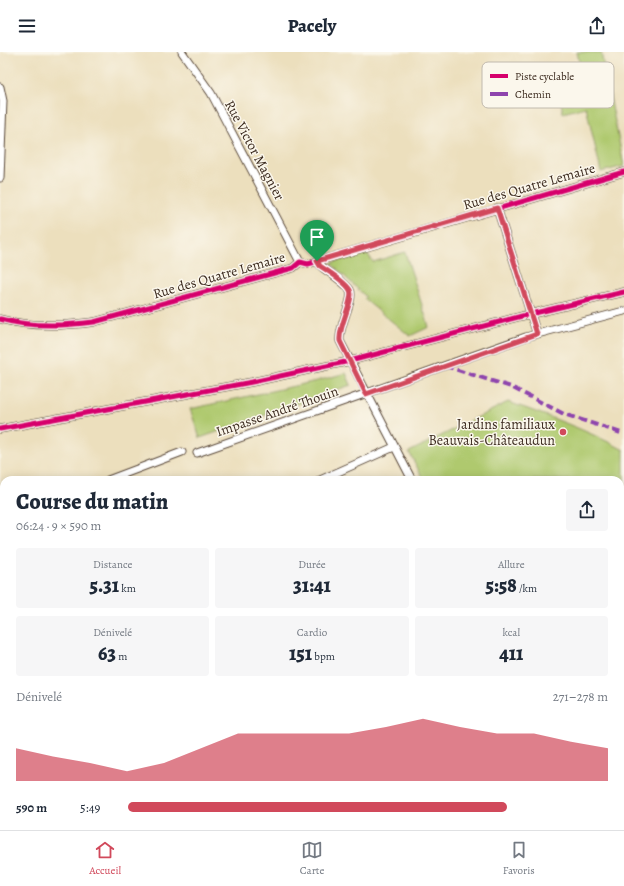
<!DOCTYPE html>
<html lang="fr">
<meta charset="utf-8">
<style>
:root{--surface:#fff;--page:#f6f6f7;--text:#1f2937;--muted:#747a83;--line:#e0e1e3;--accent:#d1495b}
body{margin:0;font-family:Alegreya,serif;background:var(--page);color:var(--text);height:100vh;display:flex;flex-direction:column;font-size:15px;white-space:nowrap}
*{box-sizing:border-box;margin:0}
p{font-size:13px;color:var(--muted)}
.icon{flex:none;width:22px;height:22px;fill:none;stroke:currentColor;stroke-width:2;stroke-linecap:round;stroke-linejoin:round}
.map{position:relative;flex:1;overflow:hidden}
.side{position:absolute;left:0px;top:424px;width:624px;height:354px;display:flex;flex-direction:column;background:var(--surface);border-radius:12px 12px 0 0;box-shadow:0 2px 10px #0003}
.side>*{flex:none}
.pin{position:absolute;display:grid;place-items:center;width:34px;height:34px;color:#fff;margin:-41px -17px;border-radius:50% 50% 50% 0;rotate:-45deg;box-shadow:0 0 4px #0007}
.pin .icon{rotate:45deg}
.round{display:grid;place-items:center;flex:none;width:42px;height:42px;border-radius:4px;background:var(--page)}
.overview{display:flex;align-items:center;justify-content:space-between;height:68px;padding:0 16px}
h1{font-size:22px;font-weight:800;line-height:30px}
.metrics{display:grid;grid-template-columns:repeat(3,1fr);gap:6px;height:68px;padding:4px 16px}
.metrics div{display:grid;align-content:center;border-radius:4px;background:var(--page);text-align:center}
.metrics b{font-size:20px;font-weight:800}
.metrics small{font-size:11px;font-weight:400}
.metrics p{font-size:11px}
.chart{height:112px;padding:8px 16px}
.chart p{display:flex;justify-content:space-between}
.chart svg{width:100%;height:72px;margin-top:4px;fill:var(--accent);opacity:.7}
ul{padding:0 16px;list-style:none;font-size:13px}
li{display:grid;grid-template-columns:64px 48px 1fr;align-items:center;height:30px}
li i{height:10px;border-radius:5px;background:var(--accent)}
header{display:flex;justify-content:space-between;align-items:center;height:52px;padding:0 16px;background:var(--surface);font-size:18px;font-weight:800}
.tab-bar{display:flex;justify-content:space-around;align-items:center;height:56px;border-top:1px solid var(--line);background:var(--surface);font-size:11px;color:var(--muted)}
.tab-bar a{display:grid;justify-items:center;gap:2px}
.tab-bar .active{color:var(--accent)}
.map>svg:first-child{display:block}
</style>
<header><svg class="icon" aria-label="menu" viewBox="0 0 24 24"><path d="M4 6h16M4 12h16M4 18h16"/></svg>Pacely<svg class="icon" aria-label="share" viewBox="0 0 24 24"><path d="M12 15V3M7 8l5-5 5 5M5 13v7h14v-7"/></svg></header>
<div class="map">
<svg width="624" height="778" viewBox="0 0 624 778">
<rect width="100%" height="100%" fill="#fbf7ec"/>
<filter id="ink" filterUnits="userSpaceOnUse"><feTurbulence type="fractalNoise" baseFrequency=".025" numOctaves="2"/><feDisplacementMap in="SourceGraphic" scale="8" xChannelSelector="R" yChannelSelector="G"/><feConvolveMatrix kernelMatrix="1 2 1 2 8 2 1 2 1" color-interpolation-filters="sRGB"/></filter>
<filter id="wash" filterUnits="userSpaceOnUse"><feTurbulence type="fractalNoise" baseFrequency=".012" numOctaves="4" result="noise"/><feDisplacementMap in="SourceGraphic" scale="16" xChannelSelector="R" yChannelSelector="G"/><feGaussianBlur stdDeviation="0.9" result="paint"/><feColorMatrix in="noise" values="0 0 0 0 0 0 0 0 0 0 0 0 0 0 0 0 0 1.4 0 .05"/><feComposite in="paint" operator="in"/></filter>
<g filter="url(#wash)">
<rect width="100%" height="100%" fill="#ecdfbd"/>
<path fill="#afc96e" stroke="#757a46" d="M577,0H601L624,114L601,120L586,55L563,61L556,23L581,18Z
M405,200L429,275L410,284L364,247L366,245L331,211L367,201L373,210Z
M346,321L351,333L200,386L190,357L317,329Z
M508,350C548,364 587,378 624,398V451L620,454V428H424L409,400Z
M620,645L624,648V713L620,710Z
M0,702L4,705V727L0,730Z"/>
</g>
<g filter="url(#ink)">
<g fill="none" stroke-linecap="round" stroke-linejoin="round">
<g stroke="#564536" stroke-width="9">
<path id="minor" d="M182,0L211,41L300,210
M0,126L3,49L0,35
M497,156L537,282
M317,209L321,214C328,220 346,231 350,238C355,247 338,274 340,289L412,428
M0,267C29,275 64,274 94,270L293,216L300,210L308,212L624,120
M0,377L252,330L350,309L522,264L624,240
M197,401L526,285L624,259
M108,428L182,400
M320,428L394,395
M0,470L4,468
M0,625L4,613
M620,637L624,639
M620,761L624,759
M609,778L612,774"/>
</g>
<g stroke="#564536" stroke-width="13">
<path id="primary" d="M0,508L4,510
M421,774L427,778"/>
</g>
<use href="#minor" stroke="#fff" stroke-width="7"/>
<use href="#primary" stroke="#f9bc89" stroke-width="11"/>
<path stroke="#8e44ad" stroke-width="4" stroke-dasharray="8 4" stroke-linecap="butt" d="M445,314L511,335L564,362L624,382"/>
<g stroke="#fbf7ec" stroke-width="8">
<path id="cycleway" d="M0,267C29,275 64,274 94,270L293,216L300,210L308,212L624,120
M0,377L252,330L350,309L522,264L624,240"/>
</g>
<use href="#cycleway" stroke="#d6006c" stroke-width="5"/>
</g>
</g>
<g fill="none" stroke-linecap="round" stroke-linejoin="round" filter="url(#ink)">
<g stroke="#fff" stroke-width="8">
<path id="route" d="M497,156L537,282L366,342L340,289C338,274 355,247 350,238C346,231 328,219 320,214L317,209Z"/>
</g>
<use href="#route" stroke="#d1495b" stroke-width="5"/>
</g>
<circle fill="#d1495b" stroke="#fbf7ec" stroke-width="1.5" cx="563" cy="380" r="4"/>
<g text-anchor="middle" stroke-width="3" stroke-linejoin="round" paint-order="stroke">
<g font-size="14" fill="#3b2a1e" stroke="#fbf7ec">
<text transform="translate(255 98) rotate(62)" y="5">Rue Victor Magnier</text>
<text transform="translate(529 134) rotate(-16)" y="5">Rue des Quatre Lemaire</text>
<text transform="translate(219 223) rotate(-16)" y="5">Rue des Quatre Lemaire</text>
<text transform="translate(277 359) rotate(-19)" y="5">Impasse André Thouin</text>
</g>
<g font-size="14" fill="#3b2a1e" stroke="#fbf7ec" text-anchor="end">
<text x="555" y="377">Jardins familiaux<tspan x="555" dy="16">Beauvais-Châteaudun</tspan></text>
</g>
</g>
<rect x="482" y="10" width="132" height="46" rx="6" fill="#fbf7ec" stroke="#c1baae" stroke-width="1"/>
<rect x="490" y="22" width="18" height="4" fill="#d6006c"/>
<rect x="490" y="40" width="18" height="4" fill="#8e44ad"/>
<g font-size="11" fill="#3b2a1e">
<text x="515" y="28">Piste cyclable</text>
<text x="515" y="46">Chemin</text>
</g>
</svg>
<div class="pin" style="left:317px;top:209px;background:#1e9e55"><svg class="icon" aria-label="arrive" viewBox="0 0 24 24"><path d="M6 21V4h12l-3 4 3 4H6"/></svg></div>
<section class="side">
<div class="overview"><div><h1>Course du matin</h1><p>06:24 · 9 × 590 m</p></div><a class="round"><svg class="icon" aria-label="share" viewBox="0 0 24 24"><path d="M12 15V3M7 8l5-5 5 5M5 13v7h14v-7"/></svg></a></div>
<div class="metrics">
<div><p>Distance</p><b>5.31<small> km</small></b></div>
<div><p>Durée</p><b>31:41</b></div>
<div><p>Allure</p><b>5:58<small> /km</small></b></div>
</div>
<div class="metrics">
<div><p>Dénivelé</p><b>63<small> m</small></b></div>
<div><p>Cardio</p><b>151<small> bpm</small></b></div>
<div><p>kcal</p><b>411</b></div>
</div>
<div class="chart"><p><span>Dénivelé</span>271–278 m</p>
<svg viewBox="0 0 160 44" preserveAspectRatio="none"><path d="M0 44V24L10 29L20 33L30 38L40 33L50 24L60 15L70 15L80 15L90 15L100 11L110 6L120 11L130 15L140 15L150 20L160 24V44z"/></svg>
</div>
<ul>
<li><b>590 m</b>5:49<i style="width:79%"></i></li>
</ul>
</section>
</div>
<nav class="tab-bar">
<a class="active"><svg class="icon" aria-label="home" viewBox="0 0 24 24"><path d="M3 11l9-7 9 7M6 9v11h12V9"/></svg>Accueil</a>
<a><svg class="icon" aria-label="map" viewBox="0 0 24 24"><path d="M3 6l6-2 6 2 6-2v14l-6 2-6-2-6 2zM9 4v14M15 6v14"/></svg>Carte</a>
<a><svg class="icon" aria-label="saved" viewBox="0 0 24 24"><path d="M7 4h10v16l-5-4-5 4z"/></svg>Favoris</a>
</nav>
